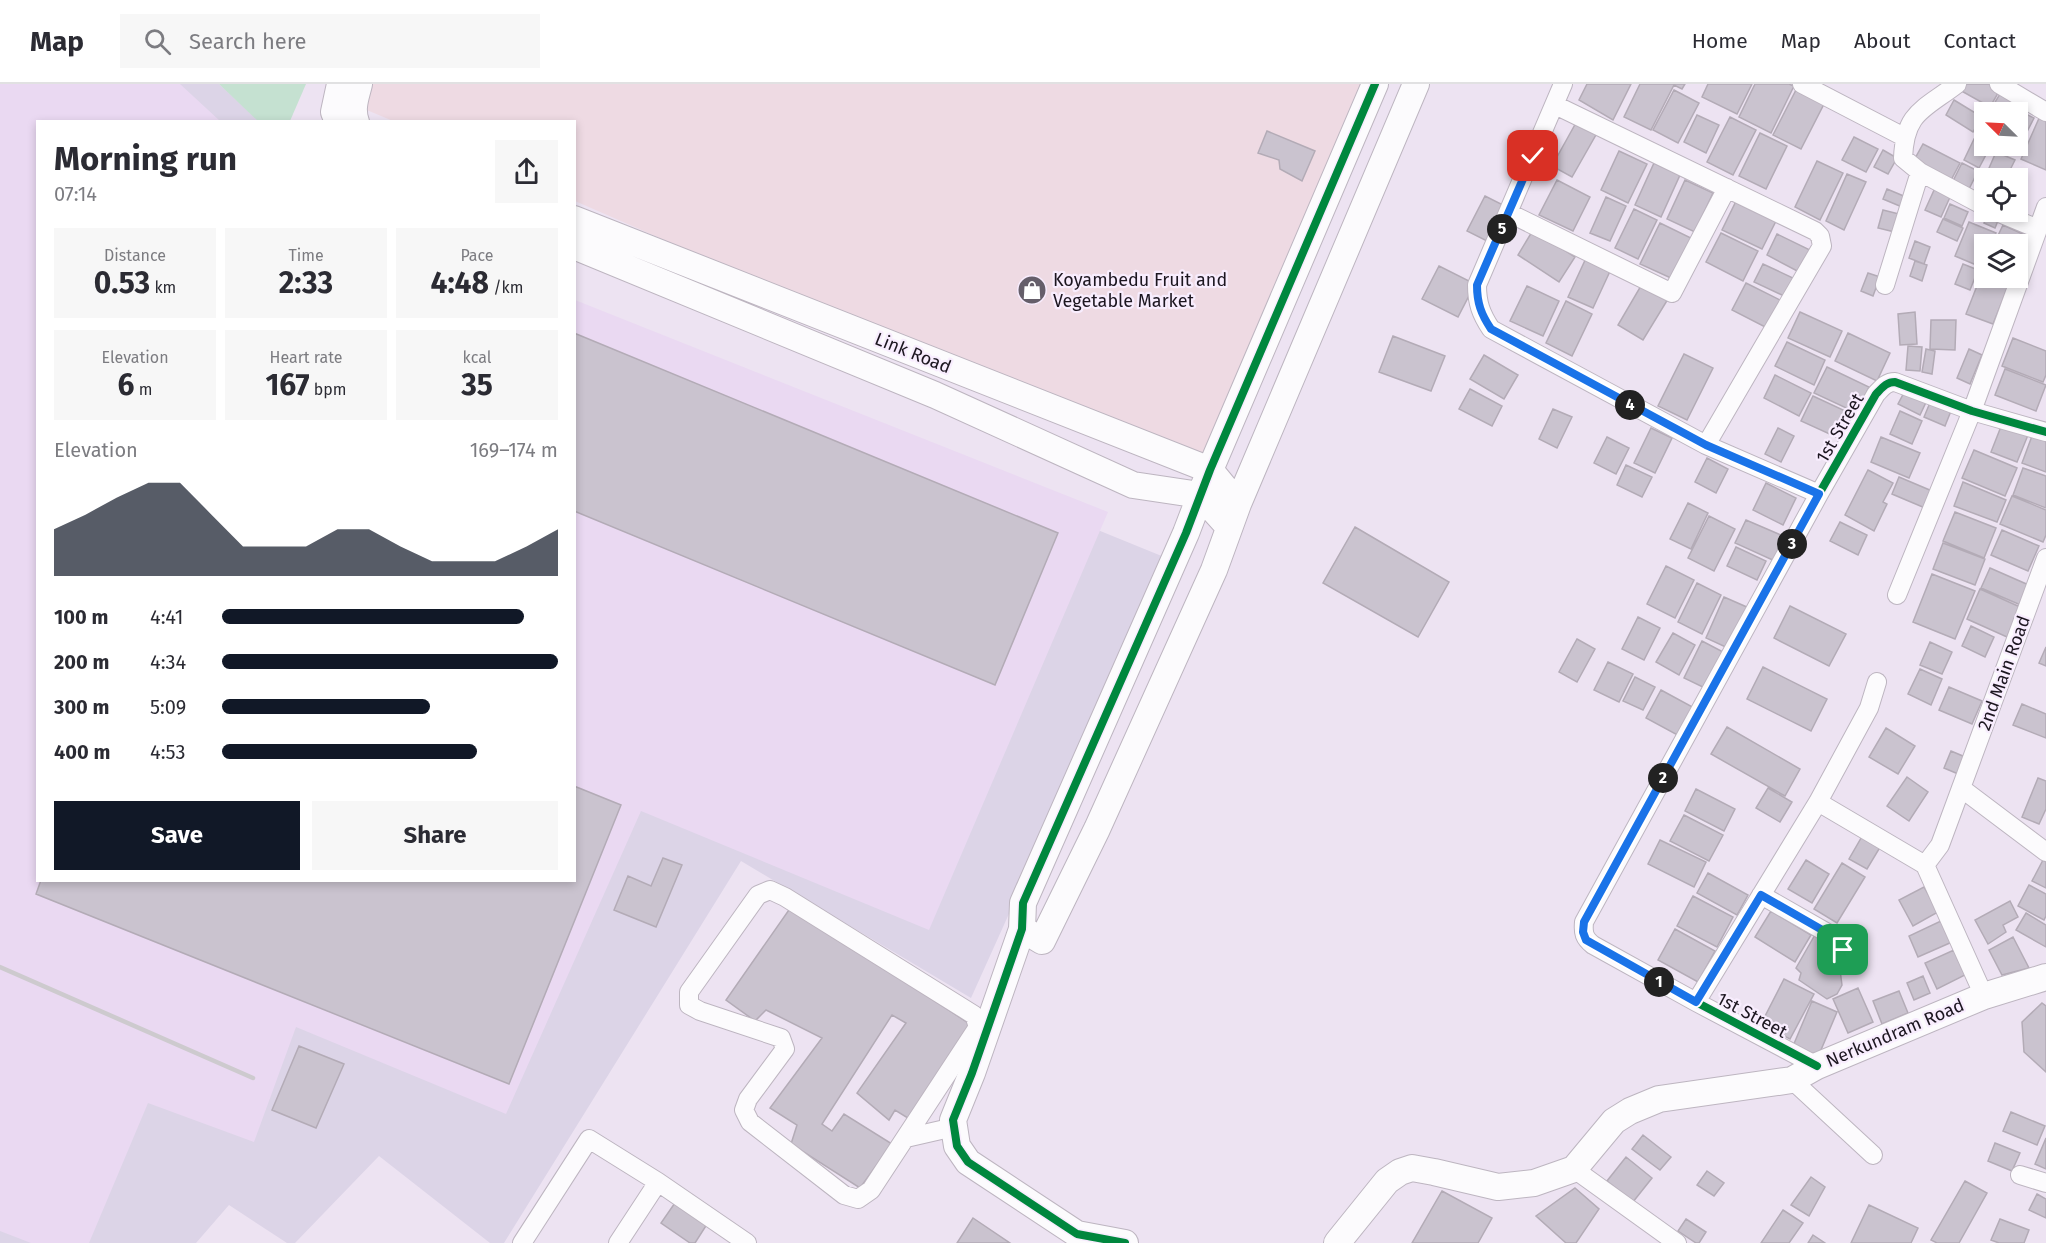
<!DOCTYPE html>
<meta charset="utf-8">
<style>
:root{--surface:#fff;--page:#f7f7f7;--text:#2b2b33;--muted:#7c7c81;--line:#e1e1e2;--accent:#111827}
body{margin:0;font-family:"Fira Sans",sans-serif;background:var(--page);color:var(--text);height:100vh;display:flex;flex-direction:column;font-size:22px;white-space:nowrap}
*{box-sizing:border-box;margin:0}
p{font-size:20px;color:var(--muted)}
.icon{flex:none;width:33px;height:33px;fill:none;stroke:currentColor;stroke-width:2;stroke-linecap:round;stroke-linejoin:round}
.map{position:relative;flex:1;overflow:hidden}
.panel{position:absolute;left:36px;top:36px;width:540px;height:762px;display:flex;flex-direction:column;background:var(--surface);border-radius:0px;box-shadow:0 3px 9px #0003}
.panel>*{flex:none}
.needle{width:39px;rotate:294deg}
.controls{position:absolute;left:1974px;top:18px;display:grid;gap:12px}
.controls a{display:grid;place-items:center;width:54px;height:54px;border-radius:0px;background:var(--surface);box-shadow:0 3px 9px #0003;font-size:30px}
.pin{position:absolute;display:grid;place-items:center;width:51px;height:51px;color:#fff;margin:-26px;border-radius:12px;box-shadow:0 3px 9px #0006}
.km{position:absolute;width:30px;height:30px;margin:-15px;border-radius:50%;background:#222;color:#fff;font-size:16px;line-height:30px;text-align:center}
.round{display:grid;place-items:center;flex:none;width:63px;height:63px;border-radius:0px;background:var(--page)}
.headline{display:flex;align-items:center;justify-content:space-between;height:102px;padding:0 18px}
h1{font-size:33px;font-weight:700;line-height:45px}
.stats{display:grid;grid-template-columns:repeat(3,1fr);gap:9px;height:102px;padding:6px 18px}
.stats div{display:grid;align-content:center;border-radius:0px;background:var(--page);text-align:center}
.stats b{font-size:30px;font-weight:700}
.stats small{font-size:16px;font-weight:400}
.stats p{font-size:16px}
.chart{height:168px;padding:12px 18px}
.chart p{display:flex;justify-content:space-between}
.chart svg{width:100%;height:108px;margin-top:6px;fill:var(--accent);opacity:.7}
.action{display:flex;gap:12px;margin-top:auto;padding:12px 18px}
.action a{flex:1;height:69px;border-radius:0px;background:var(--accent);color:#fff;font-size:24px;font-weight:700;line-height:69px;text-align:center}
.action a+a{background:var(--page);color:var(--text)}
ul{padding:0 18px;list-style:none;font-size:20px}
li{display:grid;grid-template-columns:96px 72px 1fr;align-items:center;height:45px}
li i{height:15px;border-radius:8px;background:var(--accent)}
header{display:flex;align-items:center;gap:36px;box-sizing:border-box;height:84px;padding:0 30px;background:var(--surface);border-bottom:2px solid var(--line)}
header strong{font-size:28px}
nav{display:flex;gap:33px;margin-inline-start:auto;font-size:21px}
.search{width:420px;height:54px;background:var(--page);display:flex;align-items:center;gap:15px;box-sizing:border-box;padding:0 21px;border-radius:0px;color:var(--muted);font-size:22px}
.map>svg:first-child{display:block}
</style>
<header>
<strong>Map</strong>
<div class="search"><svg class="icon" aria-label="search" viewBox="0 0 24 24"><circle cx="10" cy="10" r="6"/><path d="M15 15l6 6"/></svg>Search here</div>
<nav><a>Home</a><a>Map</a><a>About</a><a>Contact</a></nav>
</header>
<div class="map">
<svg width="2046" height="1159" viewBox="0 0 2046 1159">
<rect width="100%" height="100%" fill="#ede3f2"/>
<path fill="#eedae3" d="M372,0H1372L1205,389L985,296L575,117L574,38L393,37L362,24Z"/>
<path fill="#dcd4e7" d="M0,0H219L259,37L38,38V796H574L575,233L1169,475L971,914L741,777L504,1159H490L379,1072L295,1159H287L229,1121L196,1159H0Z"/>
<path fill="#ead9f2" d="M0,0H180L220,37L38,38V796H574L575,216L1108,428L929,846L641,727L506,1030L296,943L254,1058L148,1019L89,1159H31L0,1147Z"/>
<path fill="#c5e1d1" d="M219,0H306L290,37L259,38Z"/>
<path fill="#cac3cf" stroke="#b3abb6" stroke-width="1.5" d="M1587,0H1631L1613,36L1579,16Z
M1640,0H1685L1682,5L1674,1L1651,46L1624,33Z
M1708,0H1752L1737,30L1702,13Z
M1755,0H1789L1794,2L1771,49L1739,33Z
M1963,0H1993L2001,4L1990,23L1958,5Z
M1797,4L1825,18L1801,65L1773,51Z
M2003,5L2016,13L2007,28H1989Z
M1674,6L1699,19L1678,59L1653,46Z
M1954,16L1982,33L1973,48L1946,31Z
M2014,24L2034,34L2017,67L2005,62H2018V28H2012Z
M1697,31L1719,41L1706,69L1684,58Z
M2040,32L2046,35V86L2021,75Z
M1730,33L1756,46L1733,91L1707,78Z
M1577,37L1597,49L1572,93L1552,82Z
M1267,47L1315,67L1302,97L1280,85L1279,76L1258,69Z
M1760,49L1787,62L1766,105L1739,92Z
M1854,53L1878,65L1866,88L1842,76Z
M1974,55L1984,62L1990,63L1979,84L1964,76Z
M1923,60L1960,79L1950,98L1913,78Z
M1883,66L1897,74L1888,90L1874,83Z
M1619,67L1647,80L1628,119L1601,106Z
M1996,68L2015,76L2006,94H1984V116L1977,112Z
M1817,77L1843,89L1820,136L1795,123Z
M1654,79L1680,91L1661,133L1635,121Z
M1962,79L1978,87L1967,109L1951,101Z
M1847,90L1866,98L1844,146L1826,137Z
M1557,96L1590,113L1573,147L1539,131Z
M1685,96L1713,109L1695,148L1667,135Z
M1935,104L1951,111L1941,133L1925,126Z
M1887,105L1906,113L1902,123L1883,115Z
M1739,111L1779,131L1762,165L1722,146Z
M1485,112L1505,122L1487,157L1467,147Z
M1606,113L1626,122L1610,157L1590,149Z
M1950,120L1968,128L1962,142L1944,134Z
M1634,125L1657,136L1638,175L1615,164Z
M1883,126L1903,131L1899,149L1878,144Z
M1988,128L2000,132L1995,144L1984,139Z
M1943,135L1963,144L1957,157L1937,148Z
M1969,138L1996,149L1991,160H1984V176L1981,183L1955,172Z
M1660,139L1693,155L1673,195L1640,180Z
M2003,141L2027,152L2018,175V160H1994Z
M1533,146L1575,173L1559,198L1518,171Z
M1721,149L1758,167L1743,197L1706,178Z
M1777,150L1812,167L1801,189L1767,171Z
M1915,157L1930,163L1924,180L1909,174Z
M1587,172L1612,183L1593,224L1568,213Z
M1915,177L1927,181L1922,197L1910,192Z
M1763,180L1793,194L1784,212L1754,198Z
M1963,180L1978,186L1970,206L1955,200Z
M1439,182L1475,200L1458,233L1422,215Z
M1868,189L1880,193L1873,212L1861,207Z
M1982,189L1984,190V194H1994L2009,200L1993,240L1966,230Z
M1746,199L1784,218L1771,246L1732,226Z
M1642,200L1668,215L1643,256L1618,241Z
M1527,202L1559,217L1543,252L1510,237Z
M1566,217L1592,230L1572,272L1546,259Z
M1800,228L1842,247L1830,273L1788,254Z
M1915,228L1917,260L1900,261L1898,230Z
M1931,236H1956L1955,266L1930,265Z
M574,249L1058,449L995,601L574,427Z
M1848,249L1890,269L1877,297L1835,277Z
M1393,252L1445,272L1431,307L1379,288Z
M2013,254L2046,267V291L2043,298L2002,282Z
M1787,258L1825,276L1814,301L1775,282Z
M1908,262L1922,263L1920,287L1906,286Z
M1926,265L1935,267L1932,290L1922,288Z
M1969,265L1982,271L1970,300L1957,294Z
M1684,270L1713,284L1687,336L1658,322Z
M1484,271L1518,291L1504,315L1470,295Z
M1827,283L1869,303L1857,329L1814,309Z
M2005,285L2046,301L2036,327L1995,311Z
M1775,291L1811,309L1799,332L1764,314Z
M1907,303L1928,314L1920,331L1898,320Z
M1470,305L1502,322L1492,342L1459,325Z
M1813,312L1856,332L1845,357L1801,337Z
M1932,314L1953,322L1945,342L1924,333Z
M1553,325L1572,333L1557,364L1539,355Z
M1900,327L1922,337L1912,360L1890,350Z
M2002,340L2028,351L2017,378L1991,368Z
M1651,344L1672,354L1655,389L1634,379Z
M1778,344L1794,352L1781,378L1765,370Z
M2032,352L2046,357V388L2022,379Z
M1607,353L1629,364L1616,390L1594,379Z
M1881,353L1920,369L1909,394L1871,378Z
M1974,366L2017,384L2005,412L1962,394Z
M1707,374L1728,385L1716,409L1695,398Z
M1626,381L1652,393L1642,413L1617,401Z
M2023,384L2046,392V424L2013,411Z
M1868,386L1893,399L1883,418L1887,420L1874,447L1845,431Z
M1899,393L1932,407L1925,424L1892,410Z
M1963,398L2006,416L1997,438L1954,422Z
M1766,399L1796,414L1783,441L1753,426Z
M2012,412L2046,426V451L2043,458L2000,440Z
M1688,419L1708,429L1691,465L1670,455Z
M1955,428L1996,444L1984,474L1943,457Z
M1709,432L1735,445L1714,487L1688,474Z
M1746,436L1788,454L1777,478L1735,459Z
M1840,438L1867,451L1858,471L1830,457Z
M1355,443L1449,498L1418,553L1323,499Z
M2002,446L2039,462L2028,487L1991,471Z
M1943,459L1985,475L1975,501L1933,485Z
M1736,463L1766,477L1757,496L1727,482Z
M1666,482L1694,496L1675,534L1647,520Z
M1990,484L2031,502L2023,522L1981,504Z
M1932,490L1975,507L1955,555L1913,538Z
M1697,499L1721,511L1702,550L1678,538Z
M1980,505L2020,523L2007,553L1967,535Z
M1724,513L1749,524L1730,565L1706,554Z
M1790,522L1846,550L1829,582L1774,554Z
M1638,533L1660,544L1644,576L1622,565Z
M1971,542L1994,553L1985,573L1962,562Z
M1673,549L1695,561L1679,591L1656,578Z
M1577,555L1595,565L1577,598L1559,588Z
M1702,557L1727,570L1709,606L1684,594Z
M1930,558L1952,568L1942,590L1920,581Z
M2046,563V582L2039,579Z
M1608,578L1633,590L1619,618L1594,606Z
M1763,583L1827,615L1811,647L1747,615Z
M1920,585L1942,595L1931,621L1908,610Z
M1635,593L1655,603L1643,626L1623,617Z
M1949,603L1982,617L1972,640L1939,626Z
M1661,606L1698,626L1683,654L1646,634Z
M2022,620L2046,630V654L2013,641Z
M1727,643L1800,685L1785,712L1711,670Z
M1886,644L1915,662L1898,690L1869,673Z
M1951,667L1970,675L1963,692L1944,684Z
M1907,693L1928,708L1909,737L1887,722Z
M2038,694L2046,697V725L2039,740L2022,733Z
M574,702L621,721L509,1000L36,810L41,796H574Z
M1768,704L1792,718L1780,738L1756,724Z
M1696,705L1735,725L1724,747L1685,727Z
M1684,731L1723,751L1709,777L1670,757Z
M1864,749L1882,760L1867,785L1849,775Z
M1660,756L1706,778L1694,803L1648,780Z
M663,774L682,781L656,843L614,826L628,792L651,802Z
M1806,776L1829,790L1812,819L1788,805Z
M2043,776L2046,778V804L2032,797Z
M1842,779L1865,793L1837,839L1814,825Z
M1708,789L1748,811L1737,831L1697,809Z
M2029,801L2046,810V832L2044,836L2018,822Z
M1924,803L1938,828L1913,842L1899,816Z
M1693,812L1733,833L1717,863L1677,842Z
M2010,817L2018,833L2003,841L2006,848L1988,860L1975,836Z
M791,823L970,940L911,1036L895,1026L889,1036L857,1009L906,939L892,931L822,1040L832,1047L844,1030L892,1060L860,1104L791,1060L797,1041L770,1024L822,954L766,926L755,937L726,916Z
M1771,827L1811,851L1795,878L1755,853Z
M2026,829L2046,841V863L2016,846Z
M1943,836L1952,858L1918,873L1909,852Z
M1675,845L1715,867L1698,898L1658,876Z
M1816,849L1837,863L1842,901L1837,910L1827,915L1799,896L1801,889L1796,884Z
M2013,853L2029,884L2002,891L1989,866Z
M1954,866L1965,891L1937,905L1925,879Z
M1923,892L1930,909L1914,916L1907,899Z
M1784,895L1814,910L1790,955L1761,940Z
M1858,904L1873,938L1848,949L1833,915Z
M1899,907L1908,929L1882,940L1873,917Z
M1812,917L1837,928L1818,973L1793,962Z
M2042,919L2046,922V988L2024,968L2022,938Z
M299,962L344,980L316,1044L272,1026Z
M2011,1028L2045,1042L2037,1061L2003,1047Z
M1643,1051L1671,1073L1660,1086L1632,1065Z
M2046,1054V1085L2035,1080Z
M1995,1059L2020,1069L2012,1087L1988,1077Z
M1626,1073L1652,1094L1633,1118L1607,1097Z
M1707,1087L1724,1099L1714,1112L1697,1101Z
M1811,1093L1825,1103L1809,1132L1791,1121Z
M1965,1097L1987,1109L1959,1159H1937L1931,1156Z
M1575,1104L1599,1125L1576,1159H1566L1536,1132Z
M1442,1107L1492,1134L1478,1159H1412Z
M2037,1110L2046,1115V1134L2029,1126Z
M679,1113L711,1134L695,1159H690L661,1139Z
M1869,1121L1918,1144L1911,1159H1851Z
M1783,1126L1803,1139L1789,1159H1761Z
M973,1134L1010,1159H957Z
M1686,1135L1706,1148L1699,1159H1696L1678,1147Z
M2000,1135L2029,1146L2024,1159H1999L1991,1156Z
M1813,1151L1825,1159H1808Z"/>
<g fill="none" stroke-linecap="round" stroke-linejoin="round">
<g stroke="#bdb5c0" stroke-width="20">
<path id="street" d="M1563,0L1477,201C1477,219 1481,230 1491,245L1706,361L1819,410
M1802,0L1904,53
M1957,0C1923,26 1905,28 1903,74L1920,88L1984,122
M1999,0L2046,28
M1555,21L1815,147L1820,152L1822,162L1706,361
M1997,128L2038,145
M1509,129L1672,209L1727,104
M1885,201L1920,88
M1897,511L1972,327L2046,123
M1961,704L2046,768
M1818,718L1925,781L1984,912
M1925,781L1940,761L2046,474
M770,806L785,813L974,931L978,943L871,1106L858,1115L844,1111L750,1038L744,1026L748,1015L785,965L781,954L700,927L689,921V908L758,811Z
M1761,811L1831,851L1838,857L1843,866
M1696,918L1818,718L1869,624L1877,598
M1817,982L1696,918L1593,861C1584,854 1583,849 1584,838L1819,410L1876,310C1882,304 1886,298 1895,298L1972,327L2046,348
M1792,996L1873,1071
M906,1054L954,1043
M1574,1085L1677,1159
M2020,1091L2046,1099
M522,1159L589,1055L658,1098L747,1159
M618,1159L658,1098"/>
</g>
<g stroke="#bdb5c0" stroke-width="28">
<path id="secondary" d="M338,38L334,28L340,0
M356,38C351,24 356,13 359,0
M574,135L1210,386L1238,420
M574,162L935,311L1133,401L1200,411L1229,443
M1022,845L1042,857L1097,745L1214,486L1238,420L1416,0
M1125,1159L1077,1150L968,1078L957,1062L953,1036L972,989L1022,845L1023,819L1186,449L1210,386L1375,0
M1337,1159L1387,1097L1400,1088L1412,1084L1434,1088L1498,1103L1534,1099L1574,1085L1614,1037L1630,1027L1659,1015L1792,996L1817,982L1984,912L2046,893"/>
</g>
<use href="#street" stroke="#fcfbfd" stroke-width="18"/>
<use href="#secondary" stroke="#fcfbfd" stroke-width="26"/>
<path stroke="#cdcace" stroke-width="4.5" d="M0,883L253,994"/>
<g stroke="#f8edfe" stroke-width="11">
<path id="cycleway" d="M1817,982L1696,918L1593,861C1584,854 1583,849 1584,838L1819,410L1876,310C1882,304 1886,298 1895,298L1972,327L2046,348
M1125,1159L1077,1150L968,1078L957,1062L953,1036L972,989L1022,845L1023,819L1186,449L1210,386L1375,0"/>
</g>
<use href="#cycleway" stroke="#00873e" stroke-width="8"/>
</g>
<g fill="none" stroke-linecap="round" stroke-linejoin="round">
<g stroke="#fff" stroke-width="12">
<path id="route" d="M1533,72L1477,201C1477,219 1481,230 1491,245L1706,361L1819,410L1584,838L1583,848L1586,856L1696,918L1761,811L1831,851L1838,856L1843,866"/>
</g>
<use href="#route" stroke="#1a73e8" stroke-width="8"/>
</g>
<defs>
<g id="shop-disc" transform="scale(1.5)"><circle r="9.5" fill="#655e6a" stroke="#f8edfe"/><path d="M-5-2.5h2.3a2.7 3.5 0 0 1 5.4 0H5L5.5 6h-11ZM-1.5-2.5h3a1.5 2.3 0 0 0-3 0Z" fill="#fff"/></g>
</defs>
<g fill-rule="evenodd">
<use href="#shop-disc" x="1032" y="206"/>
</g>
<g text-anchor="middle" stroke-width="4.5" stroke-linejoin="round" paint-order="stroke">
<g font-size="18" fill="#1c1620" stroke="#f8edfe" text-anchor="start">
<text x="1053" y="202">Koyambedu Fruit and<tspan x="1053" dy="21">Vegetable Market</tspan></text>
</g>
<g font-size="18" fill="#1c1620" stroke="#f8edfe">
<text transform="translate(913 269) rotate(22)" y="6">Link Road</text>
<text transform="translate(1840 344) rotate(-60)" y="6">1st Street</text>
<text transform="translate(2004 589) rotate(-70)" y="6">2nd Main Road</text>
<text transform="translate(1752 931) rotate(28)" y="6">1st Street</text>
<text transform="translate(1895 949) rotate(-23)" y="6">Nerkundram Road</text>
</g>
</g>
</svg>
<div class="controls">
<a><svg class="needle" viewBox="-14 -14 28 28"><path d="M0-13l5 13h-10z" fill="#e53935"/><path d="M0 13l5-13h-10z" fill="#7c7c81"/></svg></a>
<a><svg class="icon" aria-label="locate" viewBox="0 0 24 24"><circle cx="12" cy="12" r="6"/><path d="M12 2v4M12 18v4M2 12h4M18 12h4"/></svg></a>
<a><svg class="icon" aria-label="layers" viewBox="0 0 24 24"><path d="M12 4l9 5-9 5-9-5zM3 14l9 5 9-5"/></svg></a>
</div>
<div class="pin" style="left:1843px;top:866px;background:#1e9e55"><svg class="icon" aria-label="arrive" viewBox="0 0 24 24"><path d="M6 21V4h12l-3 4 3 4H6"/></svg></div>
<div class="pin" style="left:1533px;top:72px;background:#d93025"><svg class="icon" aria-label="check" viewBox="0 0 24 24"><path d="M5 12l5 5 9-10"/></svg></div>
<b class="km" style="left:1659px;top:898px">1</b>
<b class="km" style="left:1663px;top:694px">2</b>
<b class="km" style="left:1792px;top:460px">3</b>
<b class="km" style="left:1630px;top:321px">4</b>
<b class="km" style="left:1502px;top:145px">5</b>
<section class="panel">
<div class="headline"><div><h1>Morning run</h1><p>07:14</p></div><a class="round"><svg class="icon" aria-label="share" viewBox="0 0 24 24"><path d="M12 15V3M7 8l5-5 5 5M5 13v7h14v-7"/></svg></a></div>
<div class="stats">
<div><p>Distance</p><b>0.53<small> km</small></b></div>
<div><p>Time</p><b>2:33</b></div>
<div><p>Pace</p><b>4:48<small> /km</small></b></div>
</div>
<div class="stats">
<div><p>Elevation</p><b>6<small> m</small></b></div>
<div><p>Heart rate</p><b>167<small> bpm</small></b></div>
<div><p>kcal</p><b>35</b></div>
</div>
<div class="chart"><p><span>Elevation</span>169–174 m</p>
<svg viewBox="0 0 160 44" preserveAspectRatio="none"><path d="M0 44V25L10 19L20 12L30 6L40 6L50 19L60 32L70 32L80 32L90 25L100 25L110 32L120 38L130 38L140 38L150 32L160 25V44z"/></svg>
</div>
<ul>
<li><b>100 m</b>4:41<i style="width:90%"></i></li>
<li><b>200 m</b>4:34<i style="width:100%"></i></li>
<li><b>300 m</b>5:09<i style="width:62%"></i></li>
<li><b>400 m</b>4:53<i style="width:76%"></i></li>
</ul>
<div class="action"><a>Save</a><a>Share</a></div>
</section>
</div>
